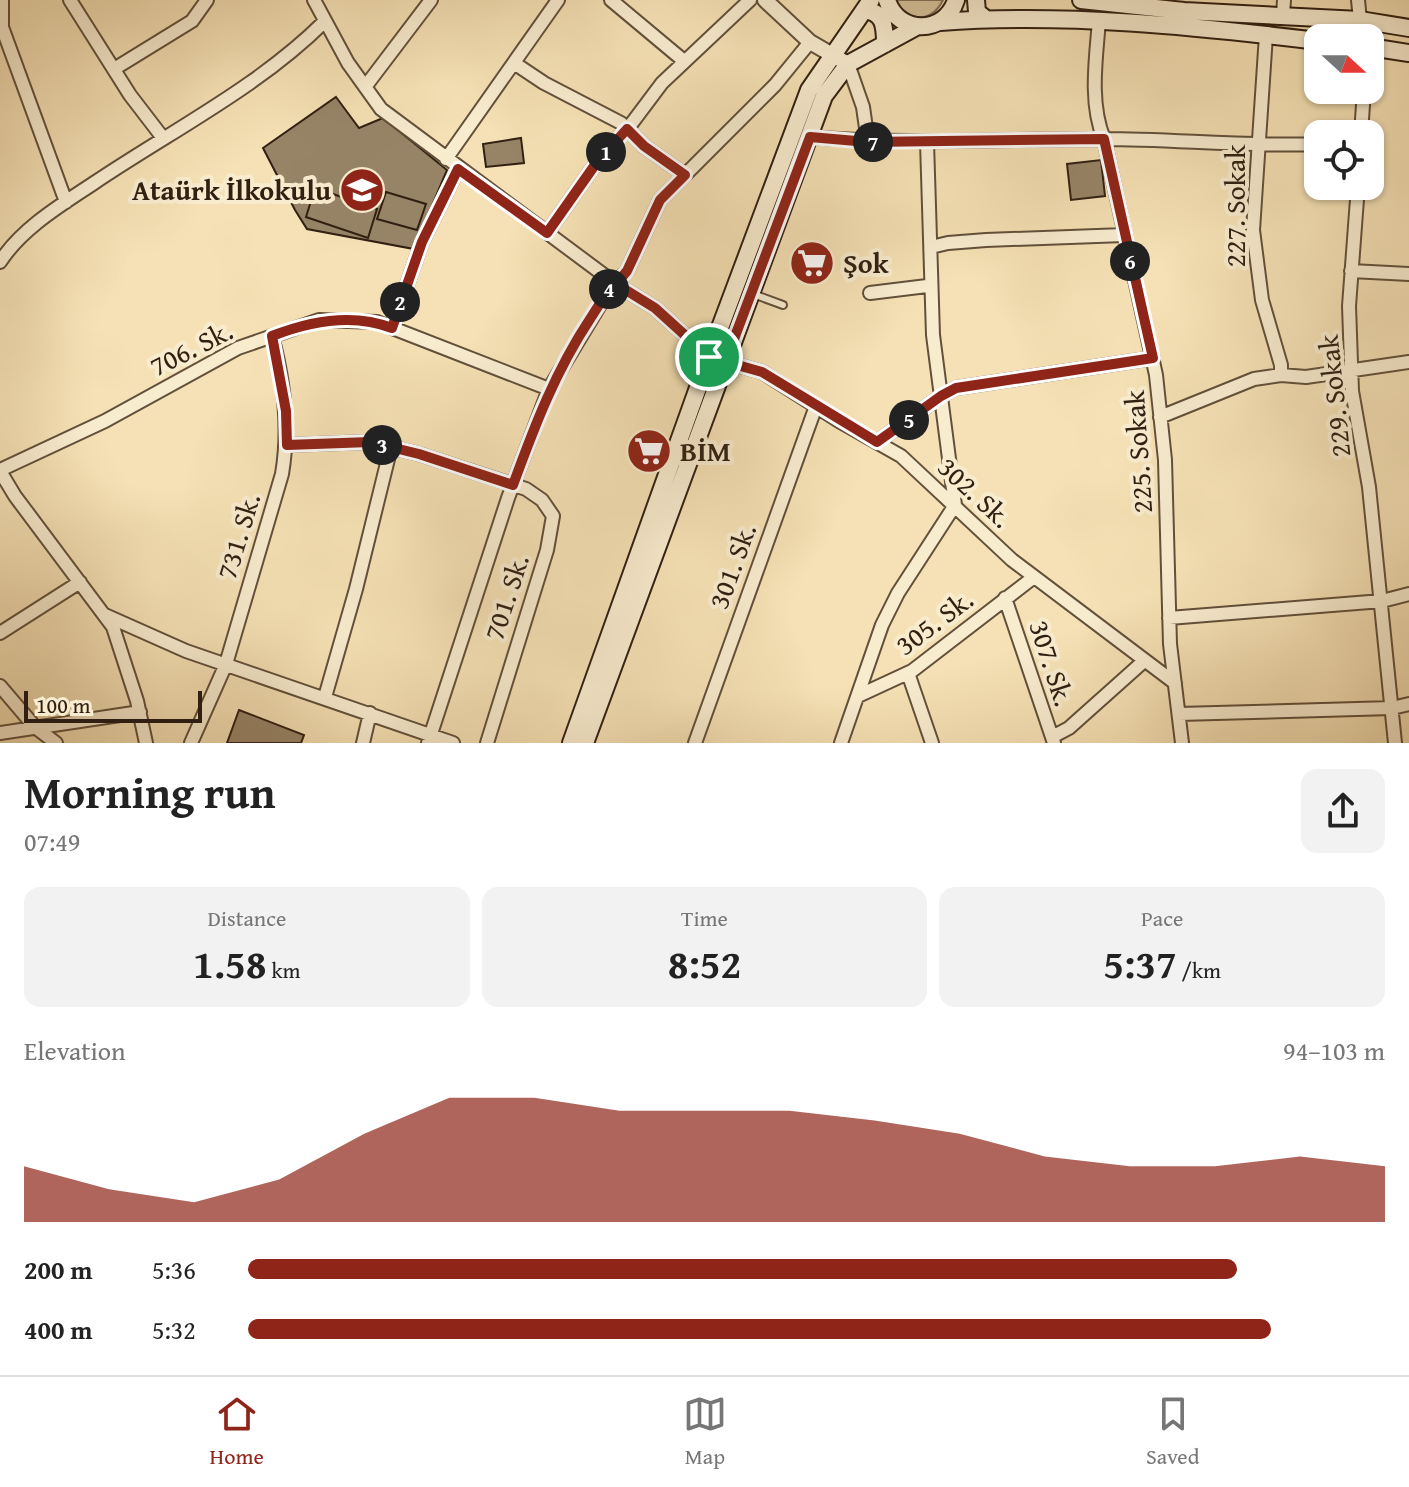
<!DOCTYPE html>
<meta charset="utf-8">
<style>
:root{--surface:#fff;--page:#f2f2f2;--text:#222;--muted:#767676;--line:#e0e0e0;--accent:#8f2418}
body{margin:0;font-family:"Gentium Book Plus",serif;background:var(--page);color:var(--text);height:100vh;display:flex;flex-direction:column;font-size:30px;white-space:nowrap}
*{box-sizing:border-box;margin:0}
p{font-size:26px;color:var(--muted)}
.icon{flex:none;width:44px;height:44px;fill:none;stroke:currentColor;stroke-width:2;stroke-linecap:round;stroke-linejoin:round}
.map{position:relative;height:743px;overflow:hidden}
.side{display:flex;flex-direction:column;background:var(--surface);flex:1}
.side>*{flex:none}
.needle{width:52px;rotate:111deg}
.buttons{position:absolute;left:1304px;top:24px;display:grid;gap:16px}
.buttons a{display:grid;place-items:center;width:80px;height:80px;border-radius:16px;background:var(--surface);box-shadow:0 2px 6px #0004;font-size:40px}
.scale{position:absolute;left:24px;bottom:20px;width:178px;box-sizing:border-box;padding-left:8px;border:4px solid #311f12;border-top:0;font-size:22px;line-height:28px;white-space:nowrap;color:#311f12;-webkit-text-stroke:6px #f8eccf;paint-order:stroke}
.pin{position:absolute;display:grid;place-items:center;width:68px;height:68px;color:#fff;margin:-34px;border:4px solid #fff;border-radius:50%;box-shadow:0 2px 8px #0007}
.km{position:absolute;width:40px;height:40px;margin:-20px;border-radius:50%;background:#222;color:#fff;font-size:22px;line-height:40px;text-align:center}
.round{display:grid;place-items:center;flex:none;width:84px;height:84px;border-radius:16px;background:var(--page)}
.overview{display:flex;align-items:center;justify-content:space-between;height:136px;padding:0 24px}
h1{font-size:44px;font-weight:700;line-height:60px}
.figures{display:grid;grid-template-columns:repeat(3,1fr);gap:12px;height:136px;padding:8px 24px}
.figures div{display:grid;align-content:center;border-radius:16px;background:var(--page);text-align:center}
.figures b{font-size:40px;font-weight:700}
.figures small{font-size:22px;font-weight:400}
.figures p{font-size:22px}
.chart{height:224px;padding:16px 24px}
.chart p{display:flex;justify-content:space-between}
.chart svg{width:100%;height:144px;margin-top:8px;fill:var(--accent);opacity:.7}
ul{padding:0 24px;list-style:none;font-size:26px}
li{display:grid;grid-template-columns:128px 96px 1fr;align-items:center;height:60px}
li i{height:20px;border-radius:10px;background:var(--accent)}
.dock{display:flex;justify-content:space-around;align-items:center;height:112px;border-top:2px solid var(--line);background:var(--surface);font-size:22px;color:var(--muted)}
.dock a{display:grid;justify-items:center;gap:4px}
.dock .on{color:var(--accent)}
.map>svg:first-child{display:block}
</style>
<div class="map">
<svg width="1409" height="743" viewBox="0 0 1409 743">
<rect width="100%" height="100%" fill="#f5e1b5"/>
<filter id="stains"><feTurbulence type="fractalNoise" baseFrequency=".0025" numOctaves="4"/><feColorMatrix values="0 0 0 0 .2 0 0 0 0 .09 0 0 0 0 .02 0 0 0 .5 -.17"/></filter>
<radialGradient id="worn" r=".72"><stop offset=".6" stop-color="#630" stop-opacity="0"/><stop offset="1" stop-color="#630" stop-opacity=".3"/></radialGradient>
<path fill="#d4c099" stroke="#827056" stroke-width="2" d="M893,0H943C935,16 922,21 905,15Z"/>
<path fill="#978467" stroke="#311f12" stroke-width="2" d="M336,97L359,128L383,118L447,170L414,249L307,229L295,210L263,148Z
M521,138L524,163L486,167L483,144Z
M1101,160L1105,196L1071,200L1067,164Z
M315,188L377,209L368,238L306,217Z
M386,192L426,204L417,230L377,219Z
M239,710L304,735L301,743H227Z"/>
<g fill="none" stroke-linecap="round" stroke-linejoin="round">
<g stroke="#62503b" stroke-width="10">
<path id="service" d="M753,294L783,305"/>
</g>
<g stroke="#62503b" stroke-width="16">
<path id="minor" d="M2,0V27L66,202
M70,0L130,95L163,138
M314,0L348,63L381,109L616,284L655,308L709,357L762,372L839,421L901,456L1012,560L1175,683
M611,0L684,61
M1358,0L1360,20
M1283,15L1284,0
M1099,21C1096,58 1089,103 1104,139L1156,375L1165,460L1170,644L1182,743
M1266,35L1253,230L1262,300L1281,365V375
M514,63L544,83L621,123L644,146L685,175
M848,64L863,107L868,142
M114,69L192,21L207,0
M365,87L431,0
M1361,134L1364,90
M810,137C908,145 1006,139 1104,139C1175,139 1246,147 1318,144
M446,159L558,0
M1358,186L1349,306L1352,391L1369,487L1395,743
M547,233L597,162L632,123L662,83L750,0
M931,247L948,243L986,240L1124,235
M0,262C22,228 61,205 94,183C171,131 259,87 325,21
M1351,271L1409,274
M870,293L927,286
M392,328L422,242L458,169
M1160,417L1254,379L1281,375L1306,377L1409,362
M877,442L941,396L956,388L1153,358
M287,445L370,442L419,454L526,489L542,500L553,516L547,550L487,743
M0,470L105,421L238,348L319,320L377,322L549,389
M0,471L15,496L113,627L137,701L146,743
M1005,598L1054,743
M105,615L186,651L453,743
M1169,618L1382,601L1409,594
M0,633L80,582
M908,673L932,743
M0,686L35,727L56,743
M858,696L912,671L1034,577
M325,697L356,589L391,447
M1179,714L1392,708L1409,704
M0,733L140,712
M1052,737L1069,728L1144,661
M191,743L226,664L282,474C290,427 284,381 272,336
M363,743L370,713
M428,743L508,498L549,389L609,290L627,271L660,200L775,85L810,42
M695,743L816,406
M841,743L882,625L898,593L955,505L933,335L927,142"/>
</g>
<g stroke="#62503b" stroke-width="18">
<path id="tertiary" d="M765,0L810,42L848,64"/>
</g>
<g stroke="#311f12" stroke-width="20">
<path id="secondary" d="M887,0C898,35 945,35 956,0
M976,0L977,12L986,19
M1081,0L1184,11L1360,20L1409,28
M864,10C884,12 885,26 885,44
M940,22C1066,13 1193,26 1318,41
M1370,47L1409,53
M571,743L709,357L809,90L871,0
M585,743L824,96L848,64L916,27"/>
</g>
<use href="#service" stroke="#f8eccf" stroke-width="6"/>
<use href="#minor" stroke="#f8eccf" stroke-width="12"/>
<use href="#tertiary" stroke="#f8eccf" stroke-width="14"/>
<use href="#secondary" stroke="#f8eccf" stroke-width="16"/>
</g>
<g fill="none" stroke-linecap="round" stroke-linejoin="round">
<g stroke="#fff" stroke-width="16">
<path id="route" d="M709,357L655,308L616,284L627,271L660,200L685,175L644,146L627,129L597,162L547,233L458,169L422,242L392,328C353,313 310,321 272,336L286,411L287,445L370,442L419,454L513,485C535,425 555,372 590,319C598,307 605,293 616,284L655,308L709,357L762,372L877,442L941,396L956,388L1153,358L1104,139L868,142L810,137L725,363L709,357"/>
</g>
<use href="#route" stroke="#8f2418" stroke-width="10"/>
</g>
<defs>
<g id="school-disc" transform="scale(2.3)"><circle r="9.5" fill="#8f2418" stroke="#f8eccf"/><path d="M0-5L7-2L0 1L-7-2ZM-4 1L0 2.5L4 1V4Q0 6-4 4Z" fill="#fff"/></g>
<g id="supermarket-disc" transform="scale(2.3)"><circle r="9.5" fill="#8f2418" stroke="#f8eccf"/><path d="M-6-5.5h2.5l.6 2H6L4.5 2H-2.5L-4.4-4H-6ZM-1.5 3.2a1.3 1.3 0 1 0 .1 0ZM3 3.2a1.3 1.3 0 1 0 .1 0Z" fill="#fff"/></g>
</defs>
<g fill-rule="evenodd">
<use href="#school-disc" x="362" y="190"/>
<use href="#supermarket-disc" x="812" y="263"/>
<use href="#supermarket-disc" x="649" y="451"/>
</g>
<g text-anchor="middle" stroke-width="8" stroke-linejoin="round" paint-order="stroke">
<g font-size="28" font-weight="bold" fill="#311f12" stroke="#f8eccf" text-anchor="start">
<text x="331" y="200" text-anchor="end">Ataürk İlkokulu</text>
<text x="843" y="273">Şok</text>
<text x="680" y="461">BİM</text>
</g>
<g font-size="28" fill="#311f12" stroke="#f8eccf">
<text transform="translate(1235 206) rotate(-90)" y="10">227. Sokak</text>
<text transform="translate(191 348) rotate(-27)" y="10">706. Sk.</text>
<text transform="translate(1334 396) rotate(-96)" y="10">229. Sokak</text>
<text transform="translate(1138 452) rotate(-94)" y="10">225. Sokak</text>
<text transform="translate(975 492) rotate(43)" y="10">302. Sk.</text>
<text transform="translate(238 536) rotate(-73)" y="10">731. Sk.</text>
<text transform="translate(732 566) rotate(-70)" y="10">301. Sk.</text>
<text transform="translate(506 597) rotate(-72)" y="10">701. Sk.</text>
<text transform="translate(934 622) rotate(-37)" y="10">305. Sk.</text>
<text transform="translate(1052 663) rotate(72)" y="10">307. Sk.</text>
</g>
</g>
<rect width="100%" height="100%" filter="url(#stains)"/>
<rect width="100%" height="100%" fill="url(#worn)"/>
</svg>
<div class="buttons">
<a><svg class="needle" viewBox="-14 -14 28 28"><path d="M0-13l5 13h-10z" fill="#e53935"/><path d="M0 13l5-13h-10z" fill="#767676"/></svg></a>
<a><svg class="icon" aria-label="locate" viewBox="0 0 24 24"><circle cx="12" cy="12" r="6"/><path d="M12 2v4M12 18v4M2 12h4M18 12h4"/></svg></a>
</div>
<div class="scale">100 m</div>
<div class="pin" style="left:709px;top:357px;background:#1e9e55"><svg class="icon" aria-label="arrive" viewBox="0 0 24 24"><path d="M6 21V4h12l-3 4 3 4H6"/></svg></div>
<b class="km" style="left:606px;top:152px">1</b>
<b class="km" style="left:400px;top:302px">2</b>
<b class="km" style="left:382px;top:445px">3</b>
<b class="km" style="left:609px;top:289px">4</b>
<b class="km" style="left:909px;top:420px">5</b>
<b class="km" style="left:1130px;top:261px">6</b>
<b class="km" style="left:873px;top:142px">7</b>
</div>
<section class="side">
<div class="overview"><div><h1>Morning run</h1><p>07:49</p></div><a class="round"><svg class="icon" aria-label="share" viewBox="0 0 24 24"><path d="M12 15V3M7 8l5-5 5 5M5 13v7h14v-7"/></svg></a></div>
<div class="figures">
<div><p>Distance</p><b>1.58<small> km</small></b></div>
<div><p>Time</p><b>8:52</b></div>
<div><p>Pace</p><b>5:37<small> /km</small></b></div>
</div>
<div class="chart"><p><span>Elevation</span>94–103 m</p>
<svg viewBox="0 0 160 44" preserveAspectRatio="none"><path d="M0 44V27L10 34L20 38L30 31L40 17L50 6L60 6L70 10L80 10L90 10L100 13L110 17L120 24L130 27L140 27L150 24L160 27V44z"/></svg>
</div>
<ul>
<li><b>200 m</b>5:36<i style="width:87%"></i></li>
<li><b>400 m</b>5:32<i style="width:90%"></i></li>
</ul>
</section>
<nav class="dock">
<a class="on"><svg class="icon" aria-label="home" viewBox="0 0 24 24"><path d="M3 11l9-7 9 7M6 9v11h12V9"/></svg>Home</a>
<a><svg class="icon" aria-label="map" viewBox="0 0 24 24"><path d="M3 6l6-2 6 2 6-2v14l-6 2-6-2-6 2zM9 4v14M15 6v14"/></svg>Map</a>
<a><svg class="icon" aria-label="saved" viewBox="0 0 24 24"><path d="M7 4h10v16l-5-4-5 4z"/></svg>Saved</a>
</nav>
